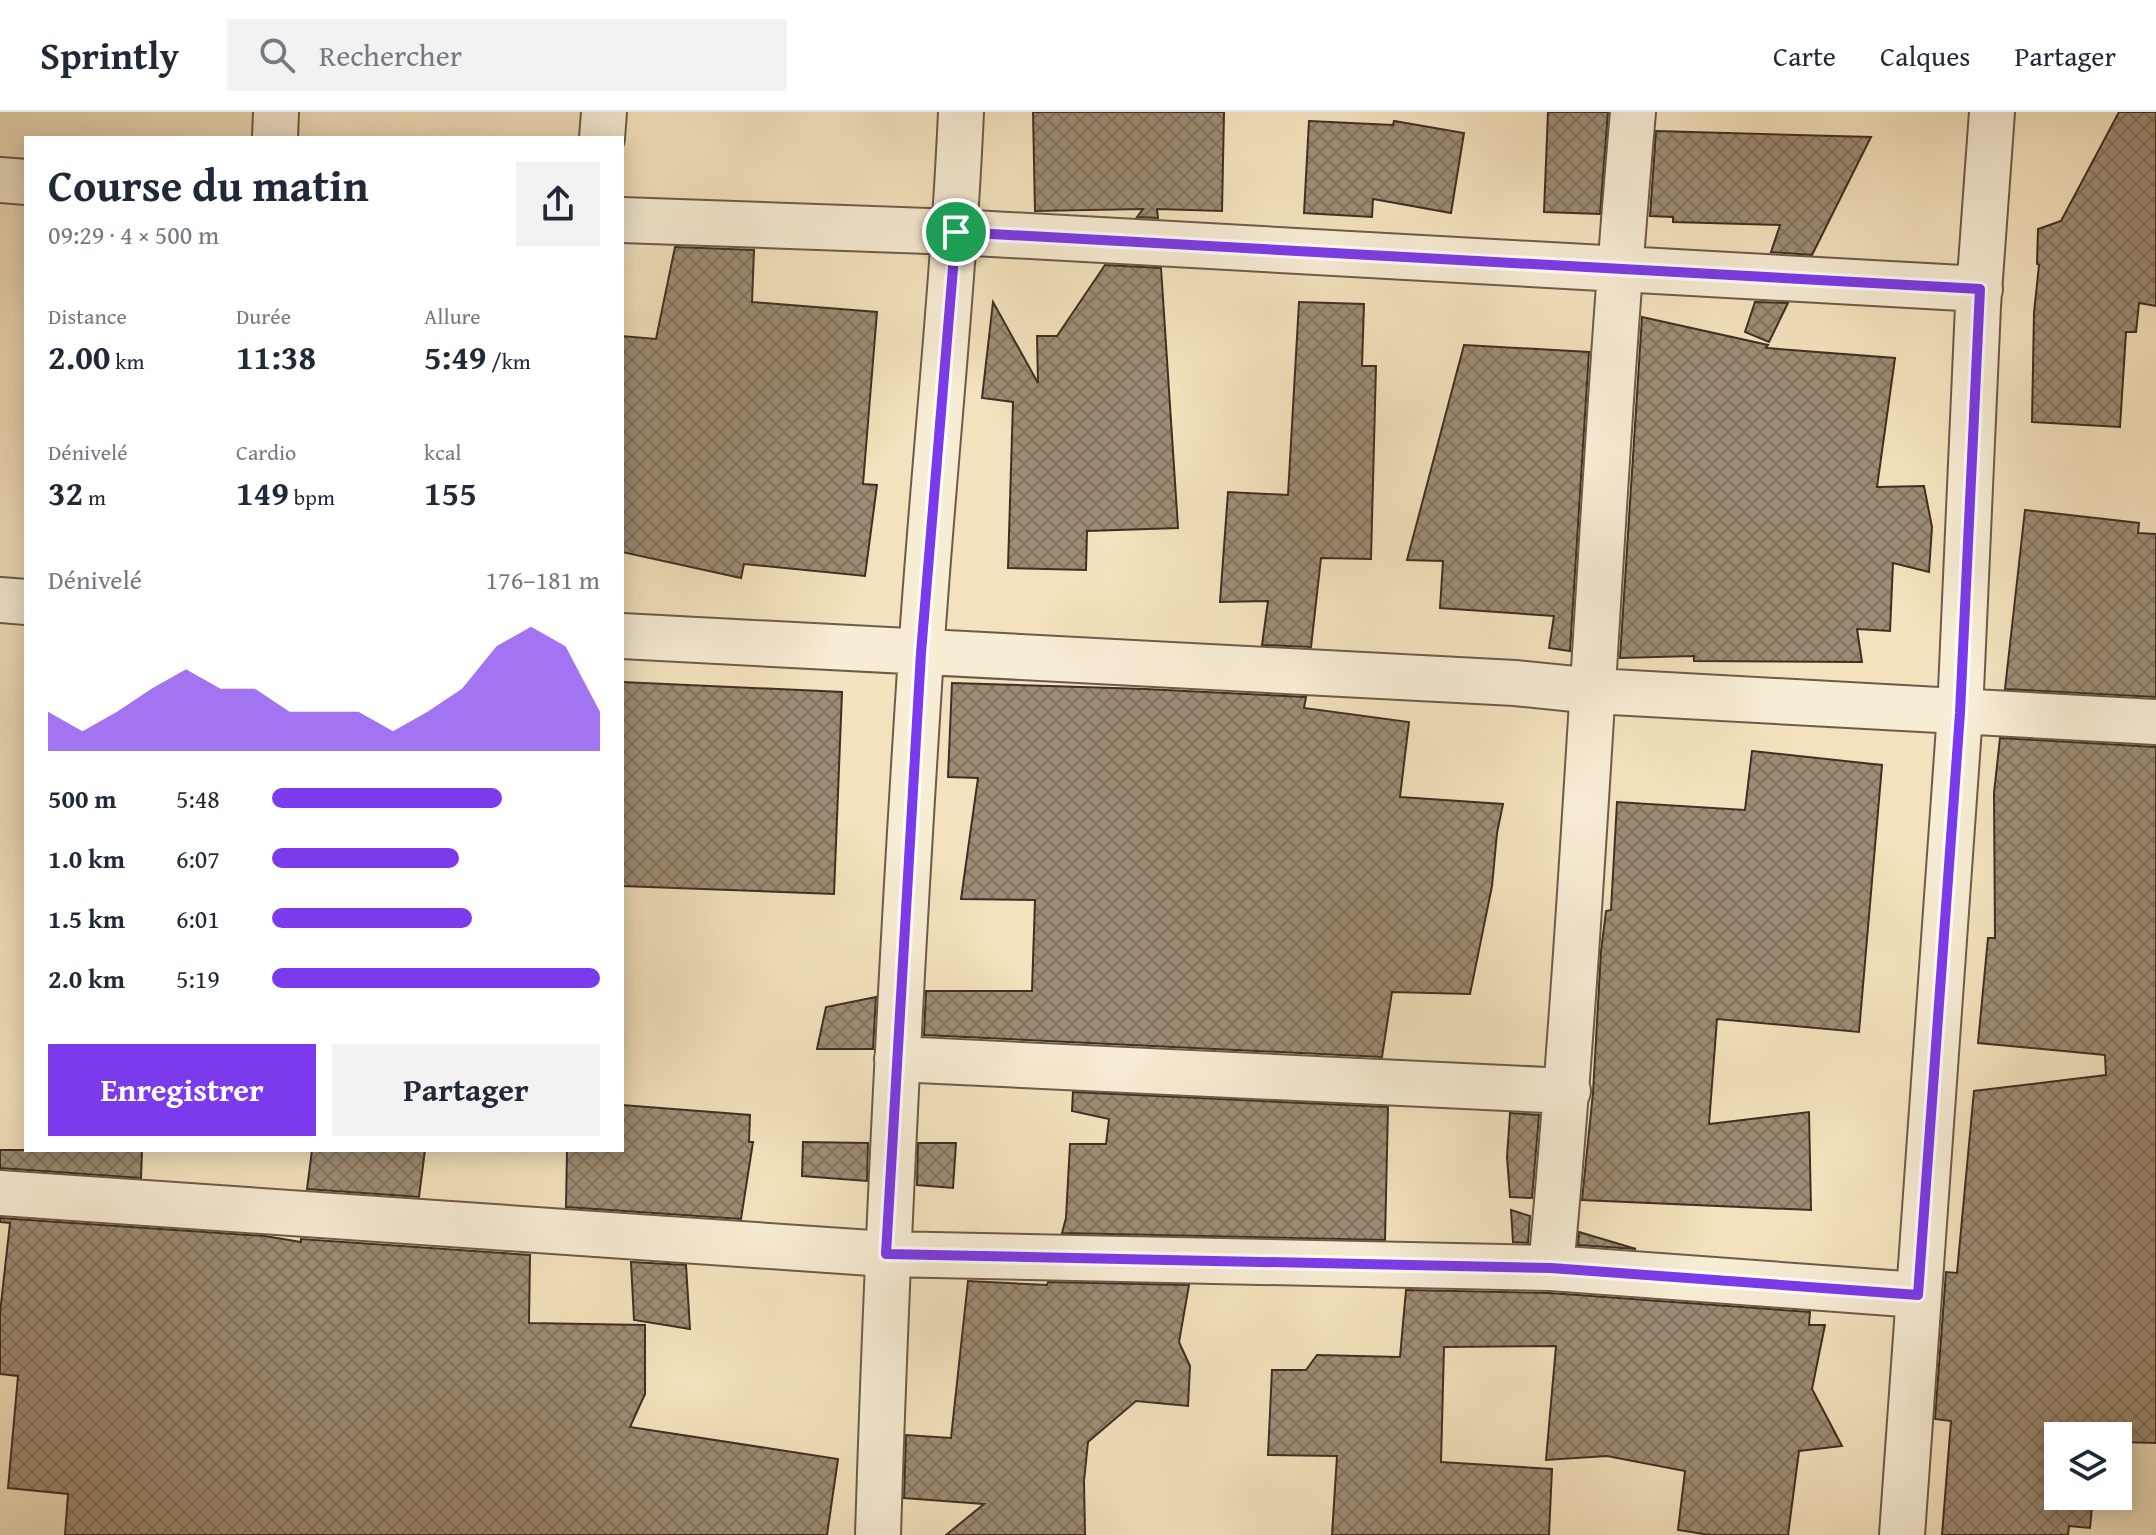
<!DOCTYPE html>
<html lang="fr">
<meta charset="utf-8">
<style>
:root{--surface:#fff;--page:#f2f2f3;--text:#1f2937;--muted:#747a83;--line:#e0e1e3;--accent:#7c3aed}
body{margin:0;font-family:"Gentium Book Plus",serif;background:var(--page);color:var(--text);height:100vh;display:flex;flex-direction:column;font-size:30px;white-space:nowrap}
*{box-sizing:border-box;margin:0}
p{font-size:26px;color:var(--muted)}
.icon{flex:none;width:44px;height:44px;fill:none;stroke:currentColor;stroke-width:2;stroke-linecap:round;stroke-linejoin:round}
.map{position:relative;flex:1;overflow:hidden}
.side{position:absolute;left:24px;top:24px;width:600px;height:1016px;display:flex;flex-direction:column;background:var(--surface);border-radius:0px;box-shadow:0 4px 20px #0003}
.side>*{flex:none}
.fabs{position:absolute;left:2044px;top:1310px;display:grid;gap:16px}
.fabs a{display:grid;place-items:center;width:88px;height:88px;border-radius:0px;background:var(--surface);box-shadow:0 4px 20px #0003;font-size:40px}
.pin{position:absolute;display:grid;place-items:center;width:68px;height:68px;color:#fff;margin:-34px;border:4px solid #fff;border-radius:50%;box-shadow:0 2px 8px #0007}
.round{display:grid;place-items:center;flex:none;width:84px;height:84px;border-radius:0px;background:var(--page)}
.headline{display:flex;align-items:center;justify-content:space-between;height:136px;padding:0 24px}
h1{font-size:44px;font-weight:700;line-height:60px}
.figures{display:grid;grid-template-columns:repeat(3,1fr);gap:12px;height:136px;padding:8px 24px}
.figures div{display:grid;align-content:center}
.figures b{font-size:34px;font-weight:700}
.figures small{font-size:22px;font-weight:400}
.figures p{font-size:22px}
.chart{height:224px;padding:16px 24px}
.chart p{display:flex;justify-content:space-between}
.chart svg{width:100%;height:144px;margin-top:8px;fill:var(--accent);opacity:.7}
.primary-button{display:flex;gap:16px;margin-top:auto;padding:16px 24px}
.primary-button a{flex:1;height:92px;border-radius:0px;background:var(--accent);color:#fff;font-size:32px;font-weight:700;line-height:92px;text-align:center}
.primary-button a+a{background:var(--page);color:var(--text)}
ul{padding:0 24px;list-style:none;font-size:26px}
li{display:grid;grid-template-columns:128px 96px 1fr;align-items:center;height:60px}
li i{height:20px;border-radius:10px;background:var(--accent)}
header{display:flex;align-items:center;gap:48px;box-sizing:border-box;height:112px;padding:0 40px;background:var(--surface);border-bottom:2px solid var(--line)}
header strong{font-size:38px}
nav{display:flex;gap:44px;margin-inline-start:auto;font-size:28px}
.search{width:560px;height:72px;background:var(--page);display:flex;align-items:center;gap:20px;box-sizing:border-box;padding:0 28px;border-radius:0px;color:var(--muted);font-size:30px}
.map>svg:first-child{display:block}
</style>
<header>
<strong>Sprintly</strong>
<div class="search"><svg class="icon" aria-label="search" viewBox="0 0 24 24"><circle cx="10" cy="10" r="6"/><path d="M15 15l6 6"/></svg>Rechercher</div>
<nav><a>Carte</a><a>Calques</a><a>Partager</a></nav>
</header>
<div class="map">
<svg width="2156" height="1423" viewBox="0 0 2156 1423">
<defs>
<pattern id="building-cross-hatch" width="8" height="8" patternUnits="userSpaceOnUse" patternTransform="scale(2)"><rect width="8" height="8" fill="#9d8c74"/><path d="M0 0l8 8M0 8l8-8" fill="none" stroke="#81735f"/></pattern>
</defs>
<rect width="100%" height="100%" fill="#f3e2bd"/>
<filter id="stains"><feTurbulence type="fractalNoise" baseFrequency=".0025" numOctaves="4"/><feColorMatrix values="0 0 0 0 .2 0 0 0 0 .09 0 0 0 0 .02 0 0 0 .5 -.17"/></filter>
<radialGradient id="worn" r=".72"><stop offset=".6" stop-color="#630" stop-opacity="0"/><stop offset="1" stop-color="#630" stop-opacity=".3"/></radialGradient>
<path fill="url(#building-cross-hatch)" stroke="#402e24" stroke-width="2" d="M1033,0H1224L1222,99L1157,97L1158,106L1137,105L1143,97L1035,99Z
M1548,0H1608L1600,102L1544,100Z
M2119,0H2156V194L2139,191L2136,220H2126L2120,315L2032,310L2034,201L2039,153L2037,152L2038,117L2061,109Z
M1309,9L1393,13L1394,9L1464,21L1451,101L1373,87L1372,105L1304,101Z
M1656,19L1871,25L1812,143L1771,140L1780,113L1673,110V105L1650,104Z
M675,135L754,138L752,190L877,200L863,372L877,373L865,464L744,452L741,466L622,440V224L656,227Z
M1105,153L1161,156L1178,416L1087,419L1086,458L1008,456L1013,290L982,286L993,190L1038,271L1037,224H1057Z
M1299,190L1364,192L1362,254H1376L1371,447L1321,446L1311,535L1262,533L1268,489L1220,490L1228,380L1288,383Z
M1755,190L1788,191L1769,230L1745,220Z
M1642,205L1768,233L1766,236L1895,246L1877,375L1924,374L1932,415L1929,460L1893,451L1890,519L1857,517L1862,550L1694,549V544L1620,546Z
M1464,233L1589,240L1570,539L1549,536L1554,504L1440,496L1443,449L1407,448Z
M2025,398L2139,411L2138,421L2156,422V585L2005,577Z
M622,570L842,580L834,782L622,774Z
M952,571L1145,577L1306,585L1304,596L1409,610L1400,685L1503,692L1497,721L1492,774L1470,882L1392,880L1382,945L924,923L926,879H1032L1035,788L961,787L978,666L948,665Z
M2000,626L2156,635V1331L2118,1330V1324H2058V1384H2093L2090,1416L2069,1414L2068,1423H1942L1951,1309L1935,1307L1946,1160L1957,1161L1974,979L2106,963L2105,943L1978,931L1988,826H1995L1994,681Z
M1752,639L1882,653L1859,920L1717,907L1709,1012L1809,1000L1811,1098L1582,1088L1593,981L1601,839L1606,799L1611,798L1617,690L1745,698Z
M876,885L873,937H817L826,895Z
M1073,980L1388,995L1385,1128L1062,1121L1066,1106L1070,1032H1106L1109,1007L1072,999Z
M622,993L750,1003L749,1030H753L741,1107L566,1095L567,1038H622Z
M1510,1001L1539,1003L1532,1086L1510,1085L1507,1045Z
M803,1030L868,1031L867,1069L802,1064Z
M918,1031H956L953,1076L917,1073Z
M0,1038H142L141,1066L0,1056Z
M312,1038H425L419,1085L307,1077Z
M1511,1098L1530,1104L1528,1131L1513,1130Z
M0,1106L265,1124L301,1130V1127L530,1143L529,1211L645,1213V1282L630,1315L838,1347L827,1423H65L68,1382L8,1376L18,1264L0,1262V1201L10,1111L0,1110Z
M1579,1120L1636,1137L1578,1133Z
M631,1150L686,1153L690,1217L634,1208Z
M968,1169L1047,1173L1048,1170L1189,1173L1179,1230L1190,1254L1188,1294L1136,1289L1088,1330L1084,1369L1085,1423H946L984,1392L904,1386L906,1323L951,1326Z
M1406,1178L1550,1181L1810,1200L1809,1213H1825L1812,1277L1842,1334L1799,1339L1788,1423H1710L1678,1418L1685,1359L1607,1344L1546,1348L1556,1234L1444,1235L1441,1350L1552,1357L1549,1423H1332L1337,1344L1268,1343L1272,1258H1306L1317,1243L1400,1245Z"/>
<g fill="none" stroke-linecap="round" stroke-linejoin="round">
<g stroke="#6d5b4a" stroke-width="48">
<path id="minor" d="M275,26L276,0
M602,26L604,0
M0,68L26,70
M622,108L956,120L1980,177
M0,488L26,490
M622,524L1515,571L1594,579L2156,610
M897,947L1568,979
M0,1081L886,1142L1551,1156L1918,1183
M1551,1156C1587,771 1599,385 1633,0
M878,1423C887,1129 902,836 921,543C933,362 953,181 961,0
M1902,1423L1960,601L1978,194L1992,0"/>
</g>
<use href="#minor" stroke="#f7ecd4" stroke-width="44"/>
</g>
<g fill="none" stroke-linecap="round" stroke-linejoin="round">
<g stroke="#fff" stroke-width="16">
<path id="route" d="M956,120L1980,177L1960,601L1918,1183L1551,1156L886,1142L921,541Z"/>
</g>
<use href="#route" stroke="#7c3aed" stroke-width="10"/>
</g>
<rect width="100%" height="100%" filter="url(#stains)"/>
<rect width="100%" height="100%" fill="url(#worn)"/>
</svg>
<div class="fabs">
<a><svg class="icon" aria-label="layers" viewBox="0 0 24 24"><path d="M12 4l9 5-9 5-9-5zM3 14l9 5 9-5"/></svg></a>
</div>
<div class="pin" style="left:956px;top:120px;background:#1e9e55"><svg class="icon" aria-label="arrive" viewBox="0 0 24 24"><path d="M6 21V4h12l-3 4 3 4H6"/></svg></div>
<section class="side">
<div class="headline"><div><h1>Course du matin</h1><p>09:29 · 4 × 500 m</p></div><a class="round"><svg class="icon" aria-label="share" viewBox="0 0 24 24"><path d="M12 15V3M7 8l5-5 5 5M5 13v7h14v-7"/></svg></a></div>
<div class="figures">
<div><p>Distance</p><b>2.00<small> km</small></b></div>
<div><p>Durée</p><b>11:38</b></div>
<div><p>Allure</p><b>5:49<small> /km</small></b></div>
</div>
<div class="figures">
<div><p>Dénivelé</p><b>32<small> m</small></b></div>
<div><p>Cardio</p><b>149<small> bpm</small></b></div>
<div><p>kcal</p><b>155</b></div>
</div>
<div class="chart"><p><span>Dénivelé</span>176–181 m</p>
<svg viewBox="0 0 160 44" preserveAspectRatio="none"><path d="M0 44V32L10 38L20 32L30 25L40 19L50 25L60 25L70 32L80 32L90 32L100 38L110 32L120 25L130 12L140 6L150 12L160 32V44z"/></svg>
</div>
<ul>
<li><b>500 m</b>5:48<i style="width:70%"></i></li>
<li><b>1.0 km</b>6:07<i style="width:57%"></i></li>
<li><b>1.5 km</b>6:01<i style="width:61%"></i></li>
<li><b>2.0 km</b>5:19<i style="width:100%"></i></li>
</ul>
<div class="primary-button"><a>Enregistrer</a><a>Partager</a></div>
</section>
</div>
